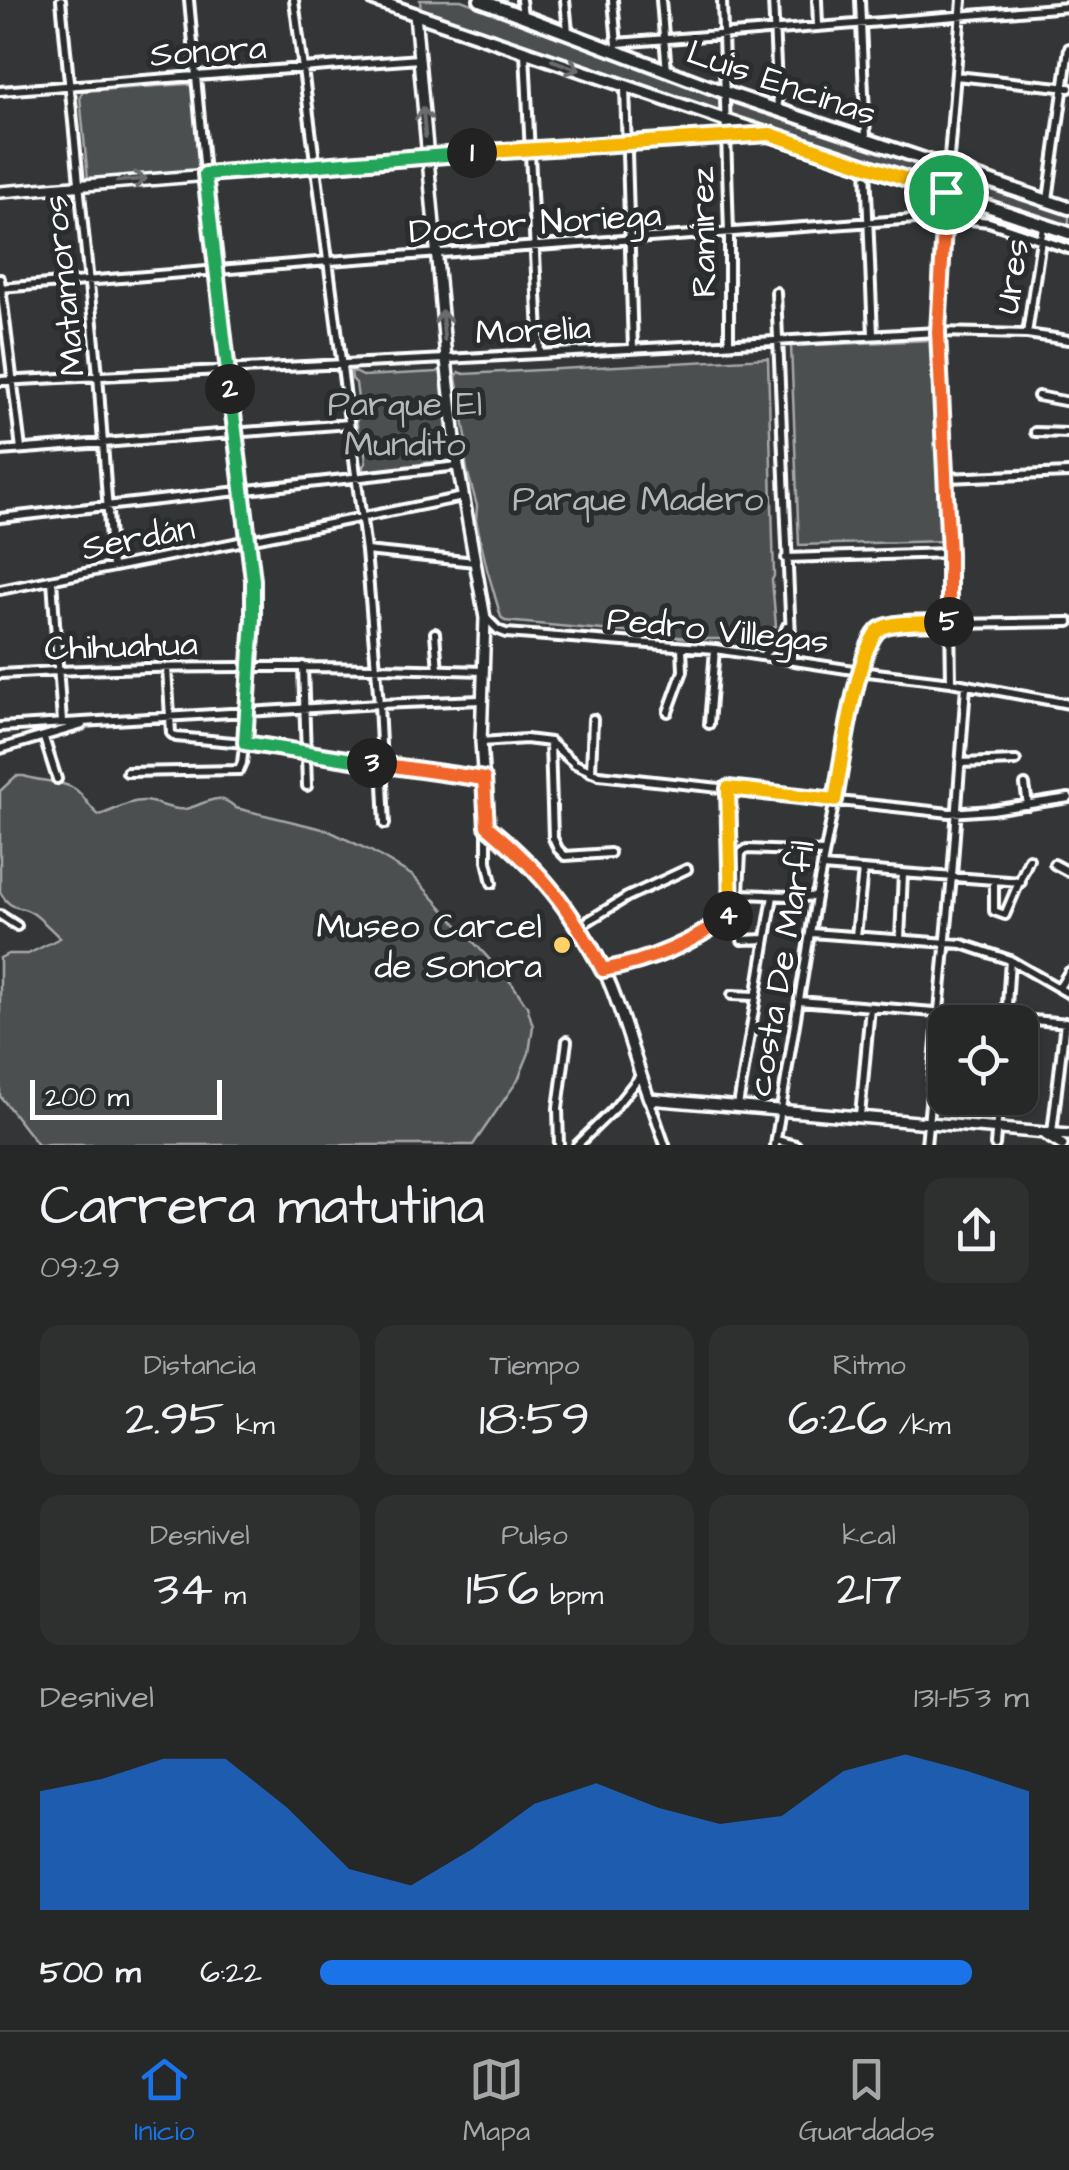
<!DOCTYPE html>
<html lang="es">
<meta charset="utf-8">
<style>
:root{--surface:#262828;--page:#2e3030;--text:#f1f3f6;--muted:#a4a6a8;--line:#424445;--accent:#1a73e8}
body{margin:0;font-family:"Architects Daughter",sans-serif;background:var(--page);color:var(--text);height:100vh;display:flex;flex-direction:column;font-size:38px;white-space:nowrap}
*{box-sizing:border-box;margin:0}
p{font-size:32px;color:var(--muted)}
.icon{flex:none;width:55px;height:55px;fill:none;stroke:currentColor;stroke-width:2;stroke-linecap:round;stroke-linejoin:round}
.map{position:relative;height:1145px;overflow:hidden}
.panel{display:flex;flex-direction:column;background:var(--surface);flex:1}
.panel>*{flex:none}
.fabs{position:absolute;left:928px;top:1005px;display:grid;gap:20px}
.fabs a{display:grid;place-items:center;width:110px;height:110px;border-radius:20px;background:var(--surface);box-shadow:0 2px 8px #0004,0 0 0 2px var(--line);font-size:50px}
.scale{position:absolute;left:30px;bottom:25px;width:192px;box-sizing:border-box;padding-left:10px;border:5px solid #fff;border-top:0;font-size:28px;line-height:35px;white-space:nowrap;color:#fff;-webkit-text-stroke:8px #2a2d2e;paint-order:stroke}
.pin{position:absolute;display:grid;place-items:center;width:85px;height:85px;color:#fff;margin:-42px;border:5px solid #fff;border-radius:50%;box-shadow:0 2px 10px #0007}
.km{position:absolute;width:50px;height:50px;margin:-25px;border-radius:50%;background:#222;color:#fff;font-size:28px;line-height:50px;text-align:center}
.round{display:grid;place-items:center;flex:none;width:105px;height:105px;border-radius:20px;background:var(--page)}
.headline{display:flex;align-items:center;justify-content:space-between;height:170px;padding:0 40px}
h1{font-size:55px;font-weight:600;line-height:75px}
.metrics{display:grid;grid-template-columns:repeat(3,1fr);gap:15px;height:170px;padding:10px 40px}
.metrics div{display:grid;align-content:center;border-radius:20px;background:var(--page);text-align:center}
.metrics b{font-size:50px;font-weight:600}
.metrics small{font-size:28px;font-weight:400}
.metrics p{font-size:28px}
.chart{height:280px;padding:20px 40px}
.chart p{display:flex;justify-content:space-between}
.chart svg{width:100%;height:180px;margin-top:10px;fill:var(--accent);opacity:.7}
ul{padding:0 40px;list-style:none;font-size:32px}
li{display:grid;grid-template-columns:160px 120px 1fr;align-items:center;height:75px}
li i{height:25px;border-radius:12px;background:var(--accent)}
.dock{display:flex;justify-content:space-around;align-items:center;height:140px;border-top:2px solid var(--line);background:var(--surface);font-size:28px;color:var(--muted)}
.dock a{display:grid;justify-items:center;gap:5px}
.dock .on{color:var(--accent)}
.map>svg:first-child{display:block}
</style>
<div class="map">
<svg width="1069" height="1145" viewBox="0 0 1069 1145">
<rect width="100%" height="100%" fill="#333536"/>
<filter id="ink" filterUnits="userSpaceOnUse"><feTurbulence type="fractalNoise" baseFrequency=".01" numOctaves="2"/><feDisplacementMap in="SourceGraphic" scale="20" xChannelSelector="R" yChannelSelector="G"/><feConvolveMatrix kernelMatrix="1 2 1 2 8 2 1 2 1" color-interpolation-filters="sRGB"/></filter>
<g filter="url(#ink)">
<path fill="#4c4f50" stroke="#a6a7a8" stroke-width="2.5" d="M420,0H461L721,96V113L421,12Z
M188,84L192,87L199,167L195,171L93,180L88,179L80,97L83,91Z
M730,99L948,173L945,187L730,115Z
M955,175L1069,214V230L952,190Z
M933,340L944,541L799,545L791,346Z
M768,358L774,576L772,580L776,626L754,643L742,642L740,639H700L505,621L501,617L487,569L476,520L477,506L467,470L464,449L466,437L456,377L459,372L464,374Z
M443,368L452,464L441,465L438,462L425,463L422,468L364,471L363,466L366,463L363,436L358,434L356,416H360L356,383L352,379L351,370L363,376L437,372Z
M16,776H24C40,782 61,780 75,789C85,796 89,808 99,815C115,811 128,800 145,801C158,802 171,811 185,809C206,805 217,789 236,808L327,830L371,851L413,876L513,985L527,1006L533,1026L529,1053L518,1080L473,1145H38L0,1096V958L8,954H28L60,938C52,930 43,921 34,914C19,903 13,914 0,892V791Z"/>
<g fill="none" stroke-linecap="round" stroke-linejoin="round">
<g stroke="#fff" stroke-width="14">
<path id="street" d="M61,0L98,375L112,567
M294,0L366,551L379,704L385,824
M521,0L523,16
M565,0L568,32
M613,0L617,44
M661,0L667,72
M722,0L729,233V343
M773,0L778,109
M817,0L818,26
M860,0L866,139
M617,43L1069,7
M525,53L540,354
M956,76L1069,88
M625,87L633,349
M0,91L419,59
M866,167L873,335
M1048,200L1069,48
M0,279L21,449
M0,288L329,261L944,217L989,222L1069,249
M776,292L792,660
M1027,334L1043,226
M0,381L446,359L938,332L1027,334L1069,340
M1038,396L1069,402
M1035,432L1069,433
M0,451L349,424
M946,478L1069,473
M0,518L458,466
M366,551L475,562
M786,558L949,553
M52,580L62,722
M0,590L463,497
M486,618L498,630L506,633L715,649L860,671L951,682L1069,704
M435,633L438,670
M764,654L783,636L787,626
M303,666L307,786
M167,668L171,733L176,737L245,743L484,779
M0,674C161,664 322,666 483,671
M951,682L949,553L938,332L944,217L962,0
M668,712L683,671L682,647
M709,724L715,649
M0,727L379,704L481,700
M44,738L57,779
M481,742L526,739L550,742L575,764L599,775L950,813L992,810L1069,798
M550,743L553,838L558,849L565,856L610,853
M0,749L82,725
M960,763L1016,761
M127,772L239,770L242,763L248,712L253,580L205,174L189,0
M591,772L593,719
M1025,785L1028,805
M487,827V861L492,883
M1054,864L1069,872
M822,867L1021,882
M994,880V911L1005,915L1029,859
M816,897L741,894L739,891L741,853L747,849L824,852
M0,915L17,926
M580,926L627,897L687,869
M811,933L962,944L1010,960L1069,994
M856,936L863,870
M900,939L903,873
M742,940L765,939
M603,970C616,967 630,966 643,962C667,954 723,931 731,907L728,789
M1059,988L1069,972
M732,995L756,996
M799,1001L1069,1023
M1006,1021L1010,960
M649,1099L665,1145
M738,1106L773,896
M860,1116L870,1007
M1052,1133L1065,1022
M776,1140L796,1145
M559,1145L558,1108L567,1041
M577,1145L612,1111L640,1076
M775,1145L816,897L860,671L873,637L881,628L893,625L1069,622
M926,1145L952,876L966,686
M995,1145L999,1098"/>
</g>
<g stroke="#fff" stroke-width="16">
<path id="secondary" d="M415,14L446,359L458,466L485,618L481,742L487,825C541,871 586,923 612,989C626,1025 636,1063 649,1099L1069,1135
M0,192L530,149L765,135
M1046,1135L1062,1145"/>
</g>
<g stroke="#fff" stroke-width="18">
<path id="primary" d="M374,0L725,120L1069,233
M480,0L724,92L1069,208"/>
</g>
<use href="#street" stroke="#2a2d2e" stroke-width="6"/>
<use href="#secondary" stroke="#2a2d2e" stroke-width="9"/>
<use href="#primary" stroke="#2a2d2e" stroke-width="10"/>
</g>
<defs><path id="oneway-shaft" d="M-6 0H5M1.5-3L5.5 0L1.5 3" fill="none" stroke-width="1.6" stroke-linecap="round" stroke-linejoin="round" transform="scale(2.5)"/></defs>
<g stroke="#6a6c6d">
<use href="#oneway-shaft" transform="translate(566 65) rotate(19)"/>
<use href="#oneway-shaft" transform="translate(424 122) rotate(-95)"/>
<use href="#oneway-shaft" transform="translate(132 180) rotate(-5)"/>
<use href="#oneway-shaft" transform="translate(443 325) rotate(-95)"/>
</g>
</g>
<g fill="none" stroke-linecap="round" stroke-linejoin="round" filter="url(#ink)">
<g stroke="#fff" stroke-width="20">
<path id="split-1" d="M472,153L770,134L946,192"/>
</g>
<g stroke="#fff" stroke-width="20">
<path id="split-2" d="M230,389L205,174L472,153"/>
</g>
<g stroke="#fff" stroke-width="20">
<path id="split-3" d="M230,389L253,580V618L245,743L372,763"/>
</g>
<g stroke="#fff" stroke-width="20">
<path id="split-4" d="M372,763L484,779L487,826C542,872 569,906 603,970C650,961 690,945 728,916"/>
</g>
<g stroke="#fff" stroke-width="20">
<path id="split-5" d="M728,916L731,907L728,788L835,800C841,769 857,645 880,629C893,620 933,623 949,622"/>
</g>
<g stroke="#fff" stroke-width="20">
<path id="split-6" d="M946,192L938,332L949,553V622"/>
</g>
<use href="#split-1" stroke="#f5b400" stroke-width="12"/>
<use href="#split-2" stroke="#22a559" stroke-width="12"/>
<use href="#split-3" stroke="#22a559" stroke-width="12"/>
<use href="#split-4" stroke="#f0652b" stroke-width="12"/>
<use href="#split-5" stroke="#f5b400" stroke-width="12"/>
<use href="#split-6" stroke="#f0652b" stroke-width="12"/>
</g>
<circle fill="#ffd166" stroke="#2a2d2e" stroke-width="4" cx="562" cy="945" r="10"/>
<g text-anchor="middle" stroke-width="10" stroke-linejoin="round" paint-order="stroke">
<g font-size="35" fill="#fff" stroke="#2a2d2e">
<text transform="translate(208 50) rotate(-4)" y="12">Sonora</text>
<text transform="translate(782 82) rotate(19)" y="12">Luis Encinas</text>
<text transform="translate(535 222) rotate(-4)" y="12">Doctor Noriega</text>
<text transform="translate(702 232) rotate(-91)" y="12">Ramirez</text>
<text transform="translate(1011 276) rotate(-82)" y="12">Ures</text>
<text transform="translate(63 286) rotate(-96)" y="12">Matamoros</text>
<text transform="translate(533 329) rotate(-3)" y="12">Morelia</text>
<text transform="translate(138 537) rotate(-11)" y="12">Serdán</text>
<text transform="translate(718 629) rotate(6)" y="12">Pedro Villegas</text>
<text transform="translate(121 645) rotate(-2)" y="12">Chihuahua</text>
<text transform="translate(780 968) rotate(-80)" y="12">costa De Marfil</text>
</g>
<g font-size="35" fill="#b7b9b9" stroke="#2a2d2e">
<text x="405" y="415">Parque El<tspan x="405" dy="40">Mundito</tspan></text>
<text x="638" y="510">Parque Madero</text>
</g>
<g font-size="35" fill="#fff" stroke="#2a2d2e" text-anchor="end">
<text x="542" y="937">Museo Carcel<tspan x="542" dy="40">de Sonora</tspan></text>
</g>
</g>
</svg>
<div class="fabs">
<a><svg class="icon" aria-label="locate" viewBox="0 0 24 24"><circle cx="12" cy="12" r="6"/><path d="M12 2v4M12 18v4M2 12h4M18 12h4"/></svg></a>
</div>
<div class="scale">200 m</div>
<div class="pin" style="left:946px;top:192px;background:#1e9e55"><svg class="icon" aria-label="arrive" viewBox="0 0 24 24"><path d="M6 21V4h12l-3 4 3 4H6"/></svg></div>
<b class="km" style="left:472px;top:153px">1</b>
<b class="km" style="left:230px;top:389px">2</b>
<b class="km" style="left:372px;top:763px">3</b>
<b class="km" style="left:728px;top:916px">4</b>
<b class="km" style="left:949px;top:622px">5</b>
</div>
<section class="panel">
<div class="headline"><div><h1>Carrera matutina</h1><p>09:29</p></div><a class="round"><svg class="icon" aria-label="share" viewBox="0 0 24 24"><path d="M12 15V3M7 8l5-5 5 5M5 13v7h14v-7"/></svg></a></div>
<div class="metrics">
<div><p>Distancia</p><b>2.95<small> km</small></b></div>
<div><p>Tiempo</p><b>18:59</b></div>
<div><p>Ritmo</p><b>6:26<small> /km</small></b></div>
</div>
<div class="metrics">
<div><p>Desnivel</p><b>34<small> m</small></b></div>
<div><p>Pulso</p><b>156<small> bpm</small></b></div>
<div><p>kcal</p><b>217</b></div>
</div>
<div class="chart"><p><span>Desnivel</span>131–153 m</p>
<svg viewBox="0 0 160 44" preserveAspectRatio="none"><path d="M0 44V15L10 12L20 7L30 7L40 19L50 34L60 38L70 29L80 18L90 13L100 19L110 23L120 21L130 10L140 6L150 10L160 15V44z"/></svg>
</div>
<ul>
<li><b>500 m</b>6:22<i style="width:92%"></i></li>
</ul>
</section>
<nav class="dock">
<a class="on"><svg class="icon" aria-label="home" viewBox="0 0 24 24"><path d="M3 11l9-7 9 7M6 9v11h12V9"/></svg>Inicio</a>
<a><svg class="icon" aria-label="map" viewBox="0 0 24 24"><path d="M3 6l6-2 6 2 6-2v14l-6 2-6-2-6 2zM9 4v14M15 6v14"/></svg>Mapa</a>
<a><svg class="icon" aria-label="saved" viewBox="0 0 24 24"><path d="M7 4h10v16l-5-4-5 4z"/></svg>Guardados</a>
</nav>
